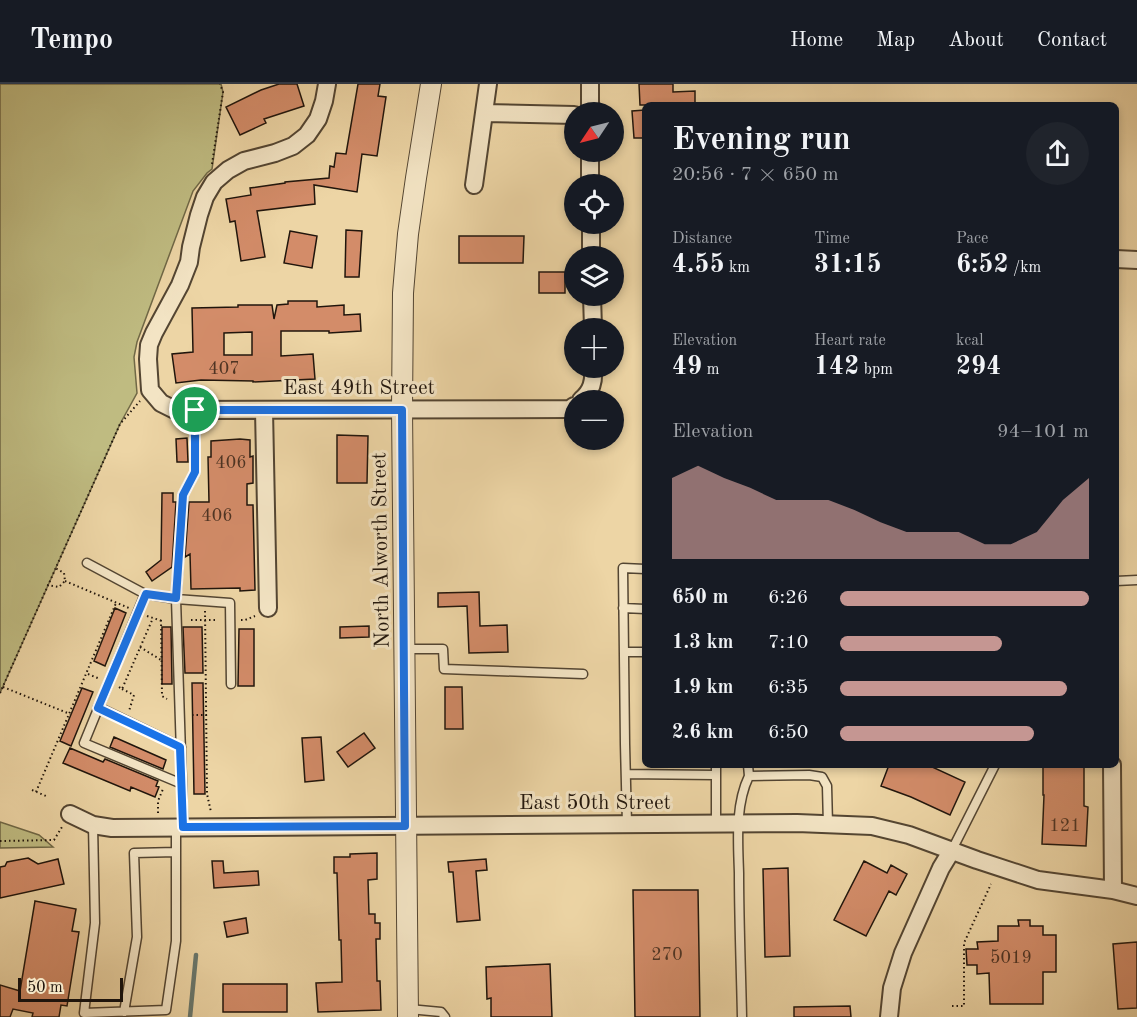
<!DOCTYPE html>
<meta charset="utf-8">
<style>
:root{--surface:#171b24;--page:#20242c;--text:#f1f3f6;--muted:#9ea1a6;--line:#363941;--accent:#c59692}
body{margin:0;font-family:"Old Standard TT",serif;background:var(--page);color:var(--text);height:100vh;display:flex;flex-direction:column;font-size:22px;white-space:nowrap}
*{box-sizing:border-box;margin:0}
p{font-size:20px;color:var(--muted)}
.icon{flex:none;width:33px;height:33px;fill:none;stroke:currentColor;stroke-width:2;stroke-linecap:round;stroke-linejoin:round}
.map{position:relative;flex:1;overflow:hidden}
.panel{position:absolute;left:642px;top:18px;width:477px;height:666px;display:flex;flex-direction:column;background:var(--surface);border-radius:9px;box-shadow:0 3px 9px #0003}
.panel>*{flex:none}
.needle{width:39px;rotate:235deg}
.controls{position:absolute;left:564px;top:18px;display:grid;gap:12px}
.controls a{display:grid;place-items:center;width:60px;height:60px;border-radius:50%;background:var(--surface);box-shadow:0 3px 9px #0003;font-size:30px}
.scale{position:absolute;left:18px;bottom:15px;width:105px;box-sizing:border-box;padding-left:6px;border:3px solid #20150c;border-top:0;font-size:16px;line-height:21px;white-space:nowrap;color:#20150c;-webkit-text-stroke:4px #f3e4c4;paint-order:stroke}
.pin{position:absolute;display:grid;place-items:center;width:51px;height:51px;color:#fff;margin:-26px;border:3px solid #fff;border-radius:50%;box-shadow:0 2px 6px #0007}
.round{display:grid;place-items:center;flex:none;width:63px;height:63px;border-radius:32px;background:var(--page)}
.summary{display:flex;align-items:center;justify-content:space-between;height:102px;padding:0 30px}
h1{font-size:33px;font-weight:700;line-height:45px}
.metrics{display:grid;grid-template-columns:repeat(3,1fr);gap:9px;height:102px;padding:6px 30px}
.metrics div{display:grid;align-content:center}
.metrics b{font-size:26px;font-weight:700}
.metrics small{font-size:16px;font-weight:400}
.metrics p{font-size:16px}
.chart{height:168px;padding:12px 30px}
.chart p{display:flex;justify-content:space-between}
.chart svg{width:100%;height:108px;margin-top:6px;fill:var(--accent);opacity:.7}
ul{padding:0 30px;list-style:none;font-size:20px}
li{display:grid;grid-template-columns:96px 72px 1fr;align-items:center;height:45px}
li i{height:15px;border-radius:8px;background:var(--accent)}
header{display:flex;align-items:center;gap:36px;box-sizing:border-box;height:84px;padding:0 30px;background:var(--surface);border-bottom:2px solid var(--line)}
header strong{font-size:28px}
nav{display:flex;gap:33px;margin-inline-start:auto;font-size:21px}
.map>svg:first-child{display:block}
</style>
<header>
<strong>Tempo</strong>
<nav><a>Home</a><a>Map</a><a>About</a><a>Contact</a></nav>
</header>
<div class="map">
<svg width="1137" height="933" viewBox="0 0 1137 933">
<rect width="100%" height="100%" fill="#edd5a5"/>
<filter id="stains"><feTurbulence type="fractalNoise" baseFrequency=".00333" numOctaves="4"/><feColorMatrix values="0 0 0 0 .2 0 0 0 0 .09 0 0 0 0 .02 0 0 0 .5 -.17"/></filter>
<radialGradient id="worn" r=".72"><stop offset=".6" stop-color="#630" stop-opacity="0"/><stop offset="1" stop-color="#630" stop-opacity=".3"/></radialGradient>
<path fill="#bfbb81" stroke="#706846" stroke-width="1.5" d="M0,0H221L223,8L212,85L207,89L193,107L137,258L134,273L137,309L120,340L0,609Z
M0,738L39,751L53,763L0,764Z"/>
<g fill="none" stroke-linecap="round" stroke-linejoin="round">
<path stroke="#69776c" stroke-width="4.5" d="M190,933L196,871"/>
</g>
<path fill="#d38c69" stroke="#20150c" stroke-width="1.5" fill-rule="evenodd" d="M279,0H297L304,22L264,35L266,39L240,51L226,23L261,6Z
M358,0H380L378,12L386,13L377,72L362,70L357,108L314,101L315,120L257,127L265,173L241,177L235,137L230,138L226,115L251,111L250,104L285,99V98L329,94L330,82L334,83L336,69L346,70Z
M639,0H673V8L695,7V21H640Z
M645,26V54H634L632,27Z
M346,146L362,147L359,193H345Z
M290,147L317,152L312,184L284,179Z
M459,152H524L523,179H459Z
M539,188H565V209H539Z
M288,217H317V223L344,221V231L360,230L361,247L329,249V247H281V272L313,270L315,295L253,298V297L201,296L176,299L172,270L193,268L192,224L238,223V221H272L274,235L277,221L288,220ZM252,248V271H224V249Z
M337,351L368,352L367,399H337Z
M187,354L188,378H177L176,355Z
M240,355L250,356V373L253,372V399L247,400V421H253L255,506L240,507V504L191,505L190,470L185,473L189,418H209L208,373H211V357Z
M162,409H173V418H176L172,483L152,497L146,488L161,476Z
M479,508L480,542L507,541L508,568L469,569L467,522L438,523V509Z
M115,524L126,529L105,582L94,577Z
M369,542V553L340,554V543Z
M162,543H171L172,600H162Z
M183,543H202L203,589H185Z
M239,545H254V602H238Z
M192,599H203L205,710H194Z
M445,603H462L463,645H445Z
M82,604L93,608L71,662L60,657Z
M364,649L375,664L348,683L337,668Z
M114,653L166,676L163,685L110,663Z
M321,653L324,696L305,698L302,654Z
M70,664L103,678L105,675L158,697L156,702L159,703L155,713L131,703L130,707L63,679Z
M889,681H928L965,698L950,731L911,713L881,702Z
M1043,681H1084V722L1088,723L1086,762L1042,760L1044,711H1043Z
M377,769V795L368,796L369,830H375V839H380V855H376L377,897H380L381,926L318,928L316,899L342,898L341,856H339L337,789H334V773H350V770Z
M28,774L38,780L58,775L64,800L0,814V783L5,782L7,778Z
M486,775L487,786L476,787L480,836L457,838L453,788H449L448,778Z
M212,777H223L224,789L258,787L259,801L214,804Z
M864,777L887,789L891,781L907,790L896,811L889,807L866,852L834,836Z
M788,784L790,872L765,873L763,785Z
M633,806H698L700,933H635Z
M35,817L76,825L72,847L79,848L67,922L61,921L59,933H32L33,929L13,925L10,933H0V901L20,907Z
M246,834L248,849L227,853L224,838Z
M1018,836H1030V842H1043V851H1056V888H1043V920H990L989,889L977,890V881H967L966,865H978L977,858L998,857V842H1019Z
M1137,858V924L1118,925L1113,860Z
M550,880L552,933H491V914L487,915L486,883Z
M223,900H287V928H223Z
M850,922L851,933H794V923Z"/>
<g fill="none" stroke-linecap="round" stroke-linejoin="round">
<g stroke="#534532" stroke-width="11">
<path id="service" d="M87,479L145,510
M1116,497L1137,496
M623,524L645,525
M406,565H443L444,585L583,590
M624,568H645
M98,623L181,663
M716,681V740
M748,681L749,692
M626,690L715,691
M182,700L176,515L230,519L231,600
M627,740L625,660L623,484L645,485
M93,741L95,839L84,929L166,926L176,857V744
M183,743L182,700L84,659L145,510L176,515L183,411L195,388V326
M952,766L995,681
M409,925L441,928L445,933
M124,928L137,853L134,769L176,768
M742,933C741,885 739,837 739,789C738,757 735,721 749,692L809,691L822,693L827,702L828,741"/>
</g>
<g stroke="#534532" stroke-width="20">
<path id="minor" d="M327,0L324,17L318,35L307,51L293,62L275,69L244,77L228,86L214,98L205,113L199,131L191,163L189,178L180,201L154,249L149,261L148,275L150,306L161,319L175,326L570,325L574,322
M590,28V0
M484,29L574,31
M590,68V100
M474,101L488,0
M591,140V172
M1116,175L1137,176
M592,212L593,244
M581,316C592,307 594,297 593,284
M264,326L268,524
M1112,681L1113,806
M70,730L93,741L112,744L797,739L872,742L909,751L977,776L1038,796L1113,806L1137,812
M889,933L892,904L903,869L941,784L952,766"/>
</g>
<g stroke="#534532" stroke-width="22">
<path id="tertiary" d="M408,933L402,325L403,209L408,150L416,94L431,0"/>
</g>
<path stroke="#20150c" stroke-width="2" stroke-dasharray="1.5 3" stroke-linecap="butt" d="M212,80L223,8L220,0
M65,497L129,524
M47,501L59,503L65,497L64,489L55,484
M205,527L207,710L211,728
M147,532L162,537
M161,536L162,612L167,615
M191,536H218
M241,536H245L255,532
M140,563L161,576
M88,590L100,595
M3,603L70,630
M119,603L122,605L153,534
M122,605L134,611L129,627
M0,609L120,340L140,317
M192,631H207
M32,706L46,712
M36,708L116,519
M158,729V717L163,705
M0,757L54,756L62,743
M952,922H964V859L991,800"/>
<use href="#service" stroke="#f3e4c4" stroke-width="8"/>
<use href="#minor" stroke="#f3e4c4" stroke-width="16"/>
<use href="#tertiary" stroke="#f3e4c4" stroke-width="20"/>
</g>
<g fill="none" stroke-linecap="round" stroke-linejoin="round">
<g stroke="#fff" stroke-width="12">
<path id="route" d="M195,326H402L405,742L183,743L180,663L98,624L146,510L176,514L183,411L195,388Z"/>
</g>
<use href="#route" stroke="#1a73e8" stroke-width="8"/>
</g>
<g text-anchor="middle" stroke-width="6" stroke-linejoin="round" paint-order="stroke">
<g font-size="18" fill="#4d3323">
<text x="224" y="290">407</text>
<text x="231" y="384">406</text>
<text x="217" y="437">406</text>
<text x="1065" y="747">121</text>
<text x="667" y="876">270</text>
<text x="1011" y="879">5019</text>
</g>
<g font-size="21" fill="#20150c" stroke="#f3e4c4">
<text x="359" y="310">East 49th Street</text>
<text transform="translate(380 466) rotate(-91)" y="7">North Alworth Street</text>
<text x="595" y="725">East 50th Street</text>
</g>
</g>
<rect width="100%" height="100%" filter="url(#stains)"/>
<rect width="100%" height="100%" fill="url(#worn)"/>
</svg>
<div class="controls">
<a><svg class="needle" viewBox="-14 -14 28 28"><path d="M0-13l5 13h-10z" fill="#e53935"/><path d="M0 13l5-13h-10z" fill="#9ea1a6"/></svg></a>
<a><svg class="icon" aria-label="locate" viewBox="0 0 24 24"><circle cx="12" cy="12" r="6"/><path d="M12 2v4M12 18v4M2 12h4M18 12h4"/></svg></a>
<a><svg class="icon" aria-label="layers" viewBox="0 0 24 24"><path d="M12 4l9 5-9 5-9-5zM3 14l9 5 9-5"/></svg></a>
<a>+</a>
<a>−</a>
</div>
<div class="scale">50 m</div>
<div class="pin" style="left:195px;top:326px;background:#1e9e55"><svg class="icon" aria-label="arrive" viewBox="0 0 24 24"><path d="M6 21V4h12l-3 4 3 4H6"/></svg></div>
<section class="panel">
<div class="summary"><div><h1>Evening run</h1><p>20:56 · 7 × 650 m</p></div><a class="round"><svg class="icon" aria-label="share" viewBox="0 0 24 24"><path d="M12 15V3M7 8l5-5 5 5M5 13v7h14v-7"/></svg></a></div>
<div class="metrics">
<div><p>Distance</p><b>4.55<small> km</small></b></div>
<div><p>Time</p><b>31:15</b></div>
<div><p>Pace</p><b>6:52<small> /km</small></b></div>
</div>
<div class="metrics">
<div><p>Elevation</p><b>49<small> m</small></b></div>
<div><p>Heart rate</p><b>142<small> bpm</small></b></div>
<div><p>kcal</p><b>294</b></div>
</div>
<div class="chart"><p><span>Elevation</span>94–101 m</p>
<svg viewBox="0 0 160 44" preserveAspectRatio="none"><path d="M0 44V11L10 6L20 11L30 15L40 20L50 20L60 20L70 24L80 29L90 33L100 33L110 33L120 38L130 38L140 33L150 20L160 11V44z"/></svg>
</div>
<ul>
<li><b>650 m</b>6:26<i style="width:100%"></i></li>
<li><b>1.3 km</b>7:10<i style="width:65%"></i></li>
<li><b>1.9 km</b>6:35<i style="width:91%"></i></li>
<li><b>2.6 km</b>6:50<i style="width:78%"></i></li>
</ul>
</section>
</div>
